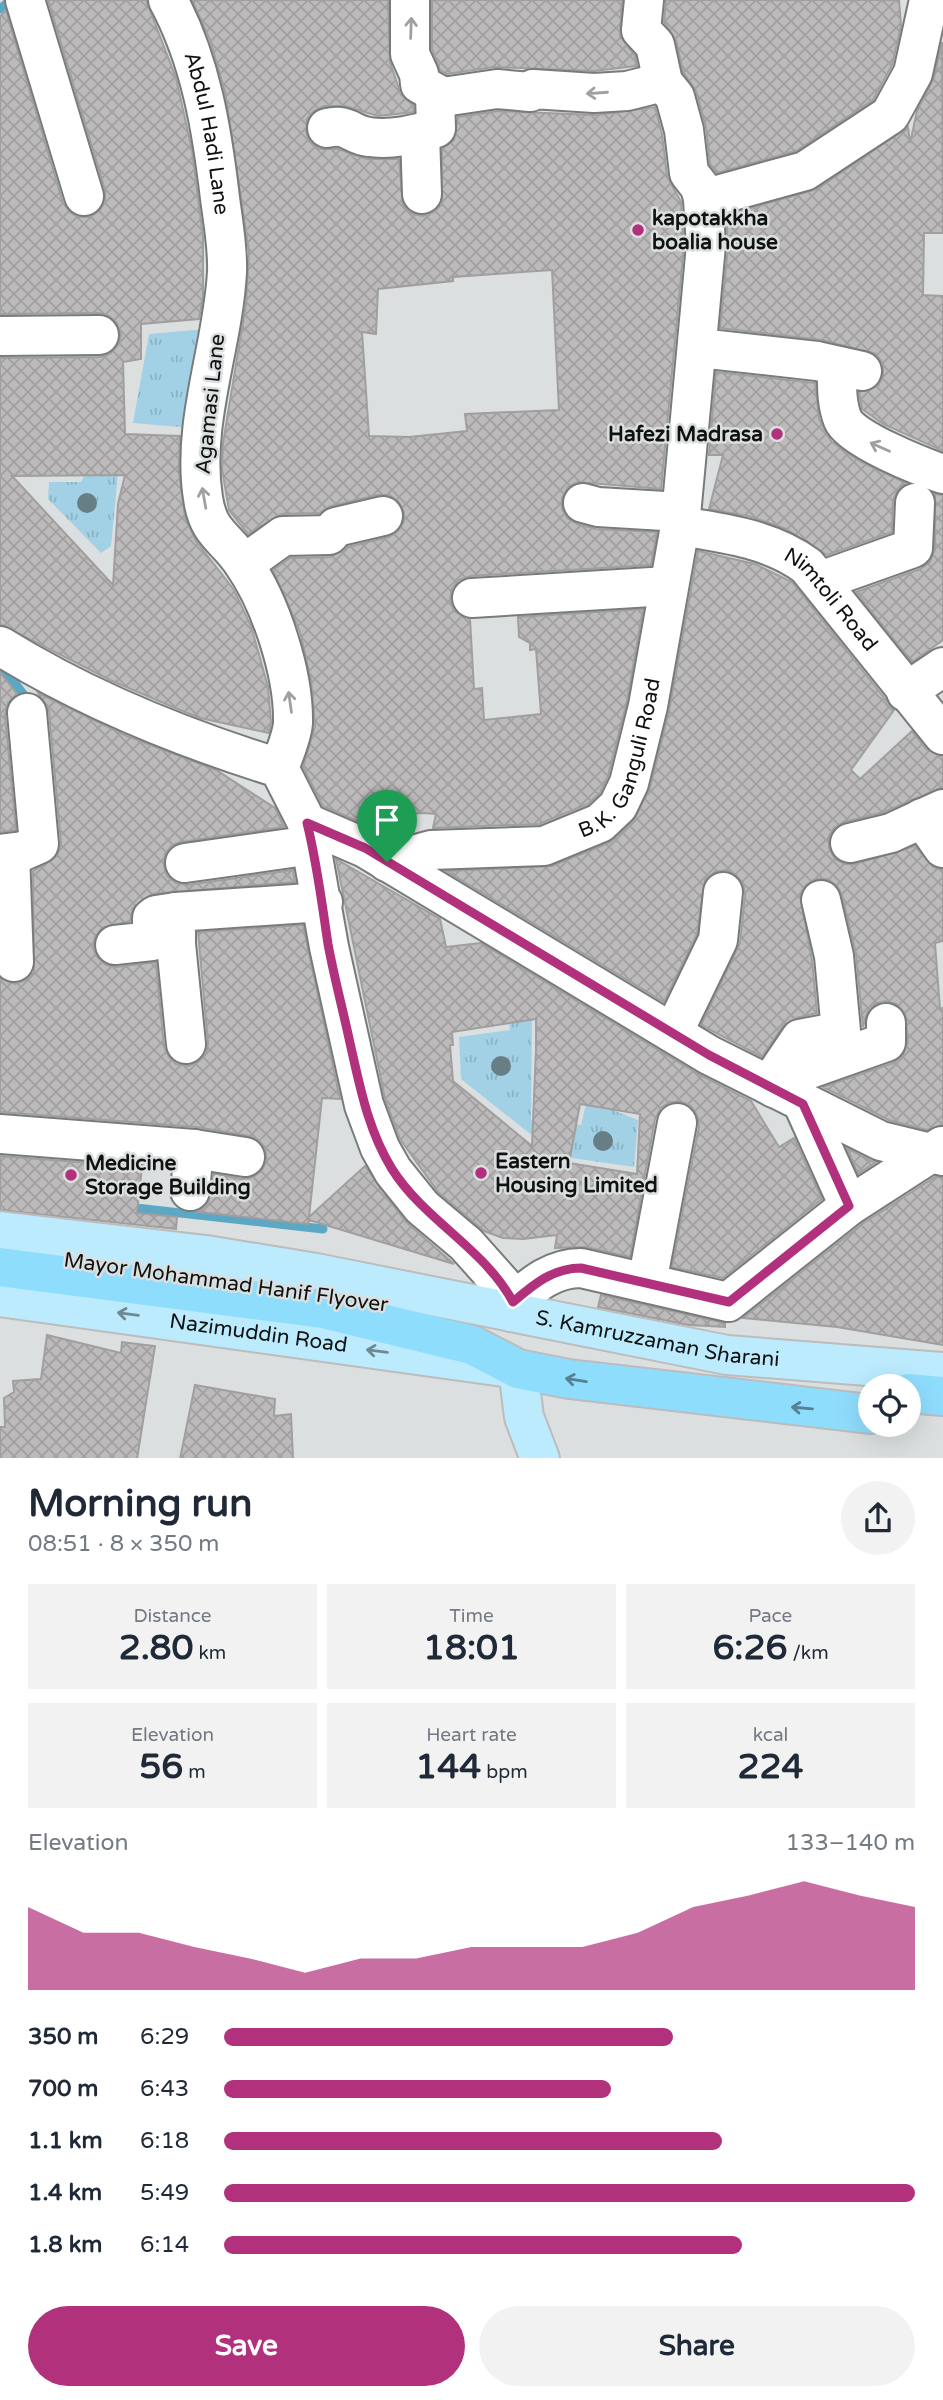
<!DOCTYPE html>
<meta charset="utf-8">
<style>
:root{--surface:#fff;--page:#f2f2f3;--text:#1f2937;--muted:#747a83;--accent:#b2317c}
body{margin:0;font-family:"Varela Round",sans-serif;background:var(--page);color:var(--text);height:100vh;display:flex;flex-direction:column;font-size:26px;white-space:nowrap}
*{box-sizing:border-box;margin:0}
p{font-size:23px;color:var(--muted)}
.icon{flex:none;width:38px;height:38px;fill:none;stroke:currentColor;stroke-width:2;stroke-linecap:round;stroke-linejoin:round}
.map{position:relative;height:1458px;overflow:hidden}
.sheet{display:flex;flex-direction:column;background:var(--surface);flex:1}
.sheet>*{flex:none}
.buttons{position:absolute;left:858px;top:1374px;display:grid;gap:14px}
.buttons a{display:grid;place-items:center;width:63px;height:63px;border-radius:50%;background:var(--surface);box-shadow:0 7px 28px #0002;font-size:35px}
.pin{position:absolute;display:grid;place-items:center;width:60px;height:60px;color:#fff;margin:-72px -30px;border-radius:50% 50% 50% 0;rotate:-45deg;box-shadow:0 0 7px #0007}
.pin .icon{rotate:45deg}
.round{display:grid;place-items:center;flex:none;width:74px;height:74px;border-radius:37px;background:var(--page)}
.summary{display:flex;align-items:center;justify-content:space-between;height:119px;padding:0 28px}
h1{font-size:38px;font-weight:700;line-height:52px}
.stats{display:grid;grid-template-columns:repeat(3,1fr);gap:10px;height:119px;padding:7px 28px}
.stats div{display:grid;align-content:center;border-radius:0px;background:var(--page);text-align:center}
.stats b{font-size:35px;font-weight:700}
.stats small{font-size:19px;font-weight:400}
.stats p{font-size:19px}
.chart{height:196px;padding:14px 28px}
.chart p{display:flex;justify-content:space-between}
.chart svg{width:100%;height:126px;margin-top:7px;fill:var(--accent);opacity:.7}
.button{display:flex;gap:14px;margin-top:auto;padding:14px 28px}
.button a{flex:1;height:80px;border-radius:42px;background:var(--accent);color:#fff;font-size:28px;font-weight:700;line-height:80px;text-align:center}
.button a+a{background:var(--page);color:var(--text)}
ul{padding:0 28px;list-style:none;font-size:23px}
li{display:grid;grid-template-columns:112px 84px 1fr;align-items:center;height:52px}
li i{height:18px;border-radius:9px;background:var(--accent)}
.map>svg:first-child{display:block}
</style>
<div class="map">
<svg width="943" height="1459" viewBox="0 0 943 1459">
<defs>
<pattern id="grass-tufts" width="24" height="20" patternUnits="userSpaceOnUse" patternTransform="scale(1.75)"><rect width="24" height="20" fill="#a2d1e5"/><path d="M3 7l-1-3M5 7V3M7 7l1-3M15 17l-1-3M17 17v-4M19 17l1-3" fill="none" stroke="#8ab2c3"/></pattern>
<pattern id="building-cross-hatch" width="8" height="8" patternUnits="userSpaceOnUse" patternTransform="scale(1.75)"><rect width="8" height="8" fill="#bdbabb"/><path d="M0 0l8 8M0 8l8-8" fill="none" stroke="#a19fa0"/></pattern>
</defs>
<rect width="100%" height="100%" fill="#dbdfe0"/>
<path fill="url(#grass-tufts)" d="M206,329L192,428L133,423L149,334Z
M91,460L118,473L111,546L101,553L48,499L49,482H81Z
M532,1012L531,1120L581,1125L587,1100L638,1120L634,1167L558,1156L461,1079L459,1037L510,1030L509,1016Z"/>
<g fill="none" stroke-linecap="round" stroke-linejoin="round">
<path stroke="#5ba7c4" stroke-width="9" d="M0,9L11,0
M0,664L24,695V703
M127,1207L323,1229"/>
</g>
<path fill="url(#building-cross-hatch)" stroke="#a19e9f" stroke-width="2" fill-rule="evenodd" d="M48,0H146L176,78L192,150L203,237V297L199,319L141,324V359L123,362L125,434L180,436L179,472L185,517L196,541L234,590L251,626L268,687L271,722L269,733L200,718L180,710L110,680L0,624V358L100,357L111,353L118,345L121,335L117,323L109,316L99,313L0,314V16L6,11L63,203L70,212L78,217H90L100,210L105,200V190ZM125,475L118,504L113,585L12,476Z
M192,0H388L390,62L401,95L413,105L414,112L378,116L345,106H324L314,111L307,119L306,132L310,142L320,149H338L367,159H399L403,205L411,213L422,216L434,212L442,204V149L454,140L458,117L498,111L595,115L655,107L662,134L667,176L681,202L684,245L661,489L578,482L568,487L562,498V509L567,518L577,524L596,529L657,532L651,565L471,576L459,580L452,589L450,599L454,611L470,619L474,689L482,688L484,720L541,714L536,649L530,650V643L519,637L518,617L643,609L627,701L608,776L600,793L588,804L539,824L433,828L436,814L423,813L356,817L357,821L323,806L303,767L315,726L311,680L300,632L273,570L290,558L330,557L348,547L389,537L398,531L404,522V512L398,501L389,495H378L331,506L319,513L282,514L248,534L229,510L222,469L223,443L246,304L249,252L225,92L210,40ZM552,270L559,410L465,414L467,431L409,437L369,436L362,332L376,334L378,289L453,281V277Z
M432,0H622L620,36L635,56L637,66L594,71L494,67L447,74L440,70L432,49Z
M666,0H899L901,26L892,65L873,100L796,151L717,173L710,164L706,127L696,91L683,72L676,40L664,22Z
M942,42L943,233H924L923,295L943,296V451L883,424L862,409L859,392L878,386L883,376V364L876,354L822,340L720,328L728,247L726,215L817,189L908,127L910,143L917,111L934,78Z
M716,372L815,383L819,419L831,441L861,462L906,483L897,491L893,501L892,532L827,555L786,529L752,517L709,509L723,455H709Z
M935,494L943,495V640L912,662L856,592L920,569L930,562L935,549Z
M698,551L755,564L792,582L894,710L851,770L860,779L912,731L926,749L943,756V787L884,812L844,822L834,828L829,836V848L835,859L845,864H855L915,846L933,867L943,870V941L935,943L940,1009L943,1008V1125L927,1130L889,1120L823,1087L893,1063L903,1055L908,1042L905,1013L896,1004L885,1001L875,1004L867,1013L863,1027L856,954L842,895L837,886L828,879H815L806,885L800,894L812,960L817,1013L796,1018L783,1026L762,1057L701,1025L740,943L745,894L743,883L735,874L726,870L715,872L705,880L697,934L664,1002L446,871L552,866L609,843L633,822L650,788L669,711Z
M0,672L17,694L8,703L5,715L16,830L0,832Z
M38,693L127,736L216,770L275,808L284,827L181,842L172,845L165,854L164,867L167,876L176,883L187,885L293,870L295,882L152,894L133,908L130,921L102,928L95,937L93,948L97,957L106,965L117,967L156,962L164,1047L169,1057L176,1064L189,1066L199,1061L206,1054L208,1043L198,932L303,925L340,1099L322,1098L309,1217L365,1166L405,1221L454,1264L309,1220L308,1224L198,1212L208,1203L214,1174L242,1179L253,1177L262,1170L267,1160L265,1149L258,1140L249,1136L196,1127L0,1112V978L15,984L26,980L34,972L33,871L57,856L61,843L49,711Z
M336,859L440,919L446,947L481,943L698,1074L751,1101L779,1147L794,1138L822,1199L723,1278L672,1267L699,1126L697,1115L691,1106L682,1102H670L661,1108L655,1119L630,1257L586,1247L555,1248L557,1235L523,1239L503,1238L484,1231L438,1192L400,1139L385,1099ZM536,1019V1049L532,1146L453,1081L450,1045H453L452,1032ZM580,1104L640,1114L637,1174L569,1163Z
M847,1148L871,1161L876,1162L858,1174Z
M0,1156L142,1167L137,1213L177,1217L176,1229L0,1210Z
M935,1177H943V1345L837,1327L743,1318L862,1224Z
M601,1295L725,1323V1327L689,1325L598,1307Z
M47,1335L121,1353L122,1342L155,1346L137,1459H0V1427H5L4,1398L14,1392L13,1381L41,1379Z
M195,1385L275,1399L274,1416L291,1414L293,1459H180Z"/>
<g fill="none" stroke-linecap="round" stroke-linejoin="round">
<g stroke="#787b7c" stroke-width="42">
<g id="minor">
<path d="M25,0L84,196"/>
<path id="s1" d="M168,0C201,61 212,130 220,198C223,222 228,247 227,272C223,347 191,423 203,498C208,534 225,536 243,563C271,603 294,674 293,723C292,737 284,755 279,768"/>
<path d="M410,0V54L419,74L420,84L443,97L497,89L530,92L533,89L594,93L627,91L663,82"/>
<path d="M327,128C349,123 351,135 369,137C390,140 416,135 436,128L435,95"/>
<path d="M420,134L422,194"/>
<path d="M703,199L805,171L890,115L913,73L929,0"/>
<path d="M0,336L99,335"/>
<path d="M699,348L817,361L862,371"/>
<path d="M837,366C837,384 836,403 843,420C851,439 922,467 943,474"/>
<path d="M583,503L598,507L681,512"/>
<path id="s2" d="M680,526C724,533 771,539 807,566L943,735"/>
<path d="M244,564L283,536L329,535L336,527L383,516"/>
<path d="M820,581L913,548L915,503"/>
<path d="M472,598L668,586"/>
<path d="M0,646C84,698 185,739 279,768L307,823L365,848L709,1055L881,1141L943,1156"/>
<path d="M906,692L943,667"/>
<path d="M922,818L943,848"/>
<path d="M307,823L329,947L364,1105L380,1148L393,1171L422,1207L466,1244L507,1290L513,1302L512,1312"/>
<path d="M850,843L891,833L943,809"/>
<path d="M10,853L14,962"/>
<path d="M0,854L23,851L39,844L27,713"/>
<path id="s3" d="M387,862L431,850L544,846L600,823L618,806L629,783L648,706L680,526L706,245L703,199L700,187L689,173L684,130L675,97L663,82L655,45L641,30L644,0"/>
<path d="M185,863L312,845"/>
<path d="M115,945L152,941V918L156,915L176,912"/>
<path d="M673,1033L718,940L723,892"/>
<path d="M186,1044L176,944V912L323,902"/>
<path d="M769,1085L800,1039L841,1031L834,956L821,900"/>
<path d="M774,1088L801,1072L886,1042V1023"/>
<path d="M803,1104L849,1206"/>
<path d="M0,1134L194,1149L245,1157"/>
<path d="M190,1191L194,1149"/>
<path d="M647,1283L677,1123"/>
<path d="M513,1302C534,1284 553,1268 581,1268L728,1302L849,1206L942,1146"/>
</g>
</g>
<g stroke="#bcbcbc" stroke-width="42">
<g id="major">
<path id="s4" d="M0,1231L206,1255L316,1273L727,1355L943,1372"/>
<path id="s5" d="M0,1297L518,1369L524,1417L540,1459"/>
</g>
</g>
<g stroke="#bcbcbc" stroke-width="42">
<path id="highway" d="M0,1267L323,1309L472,1345L518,1369L569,1379L870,1414
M908,1393L943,1396"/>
</g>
<use href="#minor" stroke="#fff" stroke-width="38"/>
<use href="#major" stroke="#bcebfe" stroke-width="38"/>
<use href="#highway" stroke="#8fddfd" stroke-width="38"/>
</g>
<g fill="#687e85">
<circle cx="87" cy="503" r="10"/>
<circle cx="501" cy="1066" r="10"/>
<circle cx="603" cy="1141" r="10"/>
</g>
<defs><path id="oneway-shaft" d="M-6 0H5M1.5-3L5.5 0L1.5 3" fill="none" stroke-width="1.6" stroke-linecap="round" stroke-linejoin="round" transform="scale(1.75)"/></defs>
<g stroke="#9fa0a0">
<use href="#oneway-shaft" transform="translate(411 28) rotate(-88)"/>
<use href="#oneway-shaft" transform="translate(597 93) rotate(176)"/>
<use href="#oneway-shaft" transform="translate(880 447) rotate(-156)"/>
<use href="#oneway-shaft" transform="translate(204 498) rotate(-100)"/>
<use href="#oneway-shaft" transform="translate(290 702) rotate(-98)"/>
</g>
<g stroke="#6f8993">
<use href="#oneway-shaft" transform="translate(128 1314) rotate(-173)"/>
<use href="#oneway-shaft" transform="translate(377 1351) rotate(-173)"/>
</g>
<g stroke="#568193">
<use href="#oneway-shaft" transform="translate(576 1380) rotate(-171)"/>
<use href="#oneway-shaft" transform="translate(802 1408) rotate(-175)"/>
</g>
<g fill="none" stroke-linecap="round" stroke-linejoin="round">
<g stroke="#fff" stroke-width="14">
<path id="route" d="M307,823L365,848L709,1055L803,1104L849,1206L729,1302L581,1268C553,1268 534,1284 513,1302C484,1248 424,1220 392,1169C368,1130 360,1087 350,1043C343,1010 334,977 328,944C322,904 317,863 307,823Z"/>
</g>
<use href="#route" stroke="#b2317c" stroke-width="9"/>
</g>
<g fill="#b2317c" stroke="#dbdfe0" stroke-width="2.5">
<circle cx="638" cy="230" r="7"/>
<circle cx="777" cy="434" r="7"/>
<circle cx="481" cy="1173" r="7"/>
<circle cx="71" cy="1175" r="7"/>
</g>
<g text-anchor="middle" stroke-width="5" stroke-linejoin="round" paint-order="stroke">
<g font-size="21" fill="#101111" stroke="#dbdfe0">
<text dy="7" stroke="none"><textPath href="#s1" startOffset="140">Abdul Hadi Lane</textPath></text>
<text transform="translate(210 404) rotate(-84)" y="7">Agamasi Lane</text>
<text dy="7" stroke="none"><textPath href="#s2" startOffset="175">Nimtoli Road</textPath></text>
<text dy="7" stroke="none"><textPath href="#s3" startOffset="287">B.K. Ganguli Road</textPath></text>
<text transform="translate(226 1282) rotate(8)" y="7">Mayor Mohammad Hanif Flyover</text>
<text dy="7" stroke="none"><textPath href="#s5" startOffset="261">Nazimuddin Road</textPath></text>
<text dy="7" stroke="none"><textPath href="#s4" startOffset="667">S. Kamruzzaman Sharani</textPath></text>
</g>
<g font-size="21" font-weight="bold" fill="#101111" stroke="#dbdfe0" text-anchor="start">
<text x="652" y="225">kapotakkha<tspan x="652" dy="24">boalia house</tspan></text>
<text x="763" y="441" text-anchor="end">Hafezi Madrasa</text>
<text x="495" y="1168">Eastern<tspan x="495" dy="24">Housing Limited</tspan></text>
<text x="85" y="1170">Medicine<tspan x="85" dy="24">Storage Building</tspan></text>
</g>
</g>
</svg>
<div class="buttons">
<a><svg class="icon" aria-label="locate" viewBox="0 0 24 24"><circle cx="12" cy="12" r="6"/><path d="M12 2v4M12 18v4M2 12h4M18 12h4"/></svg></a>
</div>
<div class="pin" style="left:387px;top:862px;background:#1e9e55"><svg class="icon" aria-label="arrive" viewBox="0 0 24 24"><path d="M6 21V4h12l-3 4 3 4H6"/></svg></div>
</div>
<section class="sheet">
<div class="summary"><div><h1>Morning run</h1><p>08:51 · 8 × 350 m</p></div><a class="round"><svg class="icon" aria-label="share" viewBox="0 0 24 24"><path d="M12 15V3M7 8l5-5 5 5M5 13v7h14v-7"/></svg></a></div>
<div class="stats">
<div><p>Distance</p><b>2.80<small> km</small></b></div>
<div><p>Time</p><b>18:01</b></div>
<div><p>Pace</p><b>6:26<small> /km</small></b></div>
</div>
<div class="stats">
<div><p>Elevation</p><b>56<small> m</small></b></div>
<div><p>Heart rate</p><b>144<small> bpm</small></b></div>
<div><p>kcal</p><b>224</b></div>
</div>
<div class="chart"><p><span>Elevation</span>133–140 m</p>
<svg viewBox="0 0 160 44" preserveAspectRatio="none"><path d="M0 44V15L10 24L20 24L30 29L40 33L50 38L60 33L70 33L80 29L90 29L100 29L110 24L120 15L130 11L140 6L150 11L160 15V44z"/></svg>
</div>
<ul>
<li><b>350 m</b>6:29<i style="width:65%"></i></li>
<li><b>700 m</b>6:43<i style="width:56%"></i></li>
<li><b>1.1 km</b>6:18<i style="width:72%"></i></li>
<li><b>1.4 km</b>5:49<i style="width:100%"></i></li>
<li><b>1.8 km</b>6:14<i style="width:75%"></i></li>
</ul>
<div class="button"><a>Save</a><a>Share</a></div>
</section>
